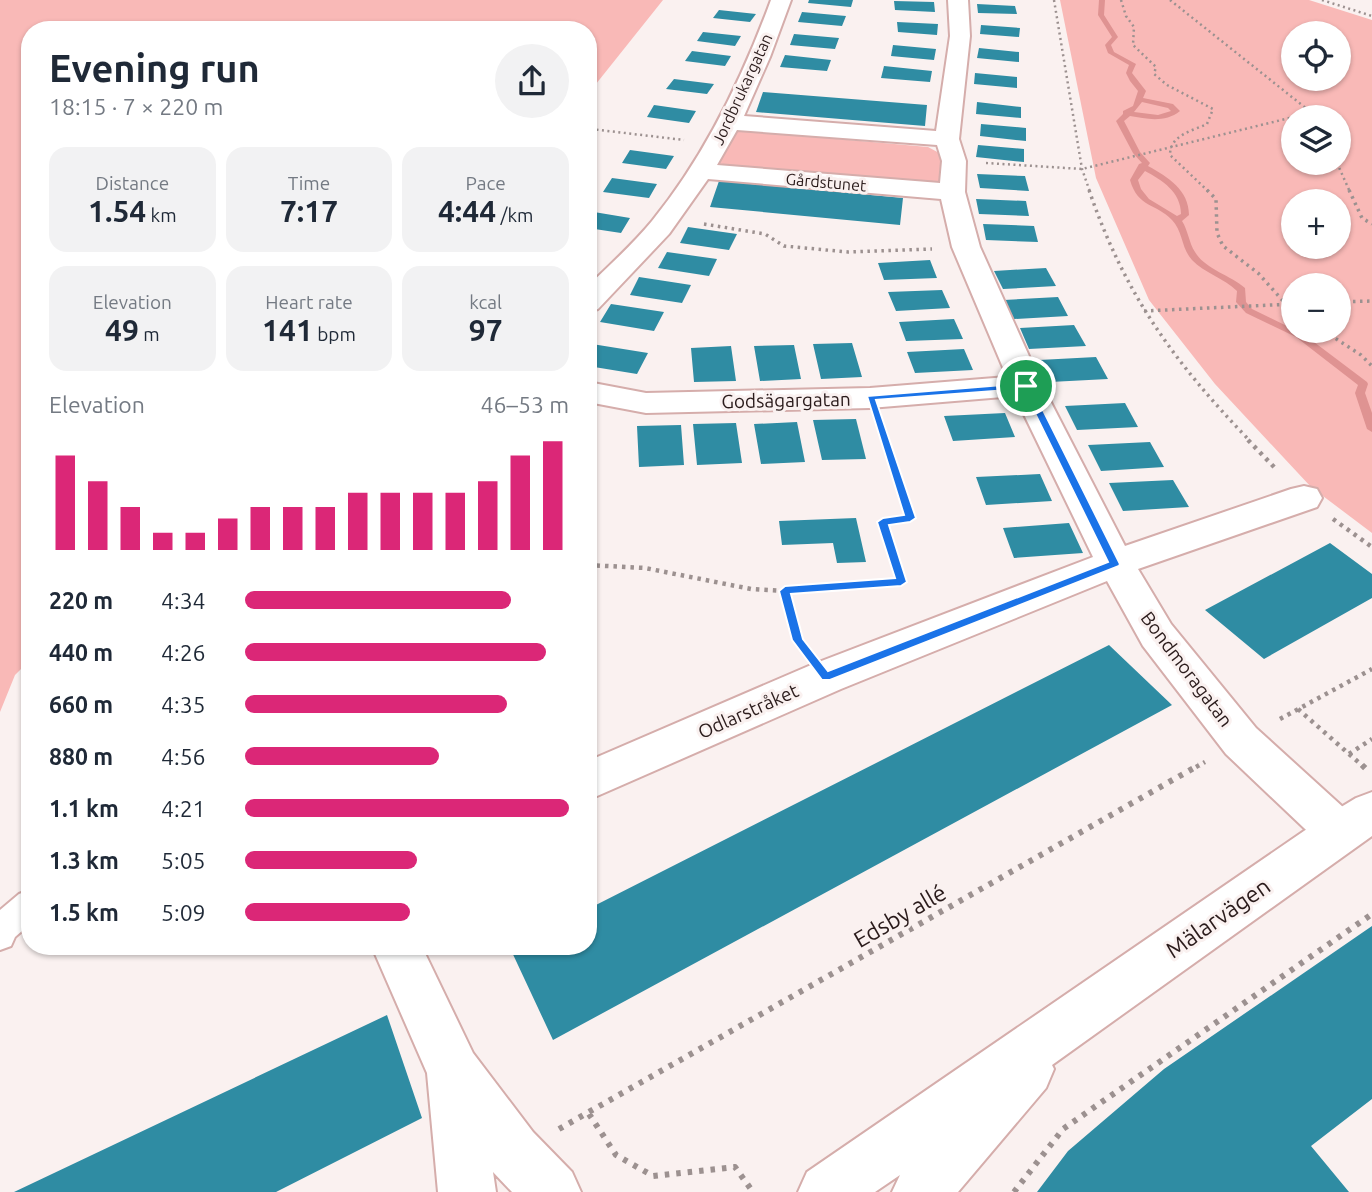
<!DOCTYPE html>
<meta charset="utf-8">
<style>
:root{--surface:#fff;--page:#f2f2f3;--text:#1f2937;--muted:#747a83;--accent:#db2777}
body{margin:0;font-family:Ubuntu,sans-serif;background:var(--page);color:var(--text);height:100vh;display:flex;flex-direction:column;font-size:26px;white-space:nowrap}
*{box-sizing:border-box;margin:0}
p{font-size:23px;color:var(--muted)}
.icon{flex:none;width:38px;height:38px;fill:none;stroke:currentColor;stroke-width:2;stroke-linecap:round;stroke-linejoin:round}
.map{position:relative;flex:1;overflow:hidden}
.sheet{position:absolute;left:21px;top:21px;width:576px;height:934px;display:flex;flex-direction:column;background:var(--surface);border-radius:28px;box-shadow:0 2px 5px #0004}
.sheet>*{flex:none}
.fabs{position:absolute;left:1281px;top:21px;display:grid;gap:14px}
.fabs a{display:grid;place-items:center;width:70px;height:70px;border-radius:50%;background:var(--surface);box-shadow:0 2px 5px #0004;font-size:35px}
.pin{position:absolute;display:grid;place-items:center;width:60px;height:60px;color:#fff;margin:-30px;border:4px solid #fff;border-radius:50%;box-shadow:0 2px 7px #0007}
.round{display:grid;place-items:center;flex:none;width:74px;height:74px;border-radius:37px;background:var(--page)}
.headline{display:flex;align-items:center;justify-content:space-between;height:119px;padding:0 28px}
h1{font-size:38px;font-weight:700;line-height:52px}
.figures{display:grid;grid-template-columns:repeat(3,1fr);gap:10px;height:119px;padding:7px 28px}
.figures div{display:grid;align-content:center;border-radius:18px;background:var(--page);text-align:center}
.figures b{font-size:30px;font-weight:700}
.figures small{font-size:19px;font-weight:400}
.figures p{font-size:19px}
.chart{height:196px;padding:14px 28px}
.chart p{display:flex;justify-content:space-between}
.chart svg{width:100%;height:126px;margin-top:7px;stroke:var(--accent);stroke-width:6}
ul{padding:0 28px;list-style:none;font-size:23px}
li{display:grid;grid-template-columns:112px 84px 1fr;align-items:center;height:52px}
li i{height:18px;border-radius:9px;background:var(--accent)}
.map>svg:first-child{display:block}
</style>
<div class="map">
<svg width="1372" height="1192" viewBox="0 0 1372 1192">
<rect width="100%" height="100%" fill="#faf1f0"/>
<path fill="#f9b9b7" fill-rule="evenodd" d="M0,0H663L588,94V30H30V660L15,675L0,712Z
M1060,0H1309L1372,20V533L1311,487L1215,384L1149,300L1096,178ZM1293,33H1339V79H1293ZM1293,117H1339V163H1293ZM1293,201H1339V247H1293ZM1293,285H1339V331H1293Z
M738,130L928,147L943,155L946,185L717,165Z"/>
<g fill="none" stroke-linecap="round" stroke-linejoin="round">
<path fill="#df9392" fill-rule="evenodd" d="M1099,0H1105L1104,15L1118,37L1111,45L1114,52L1136,64L1132,73L1146,91L1143,98L1173,104L1180,111C1165,123 1147,119 1130,116L1124,121L1140,152L1150,163L1148,166C1168,177 1189,190 1189,215L1182,221C1188,230 1189,243 1195,252C1205,269 1230,275 1245,288L1246,302L1252,309L1293,329V331L1302,333L1367,382L1368,384L1365,393L1372,413V432L1367,429L1355,393L1358,385L1296,337L1246,313L1236,302L1237,291C1224,278 1204,273 1192,260C1181,248 1183,231 1172,220C1156,203 1138,208 1130,180L1139,164L1142,163L1133,153L1116,121L1123,114V111L1133,106L1138,91L1130,81L1126,73L1129,65L1108,53L1105,45L1112,37L1098,15ZM1142,102L1168,108L1171,111L1158,115L1134,112ZM1145,171C1162,180 1181,192 1181,214L1177,216L1149,199L1141,189L1138,180Z"/>
</g>
<path fill="#2f8ca3" d="M809,0H853L851,7L808,3Z
M894,1L934,2L935,12L895,10Z
M977,4L1015,6L1017,14L978,13Z
M719,10L756,14L750,22L713,18Z
M802,12L846,16L842,26L798,22Z
M897,22L938,24L937,35L898,32Z
M981,25L1020,28L1019,37L980,34Z
M703,32L741,36L735,46L697,41Z
M794,34L839,38L835,49L790,45Z
M893,45L936,49L934,60L891,56Z
M979,48L1019,52V62L977,58Z
M692,51L731,56L725,66L685,61Z
M785,55L831,60L827,71L780,67Z
M884,66L932,71L930,82L881,78Z
M975,73L1017,77V88L974,84Z
M674,79L714,84L707,94L666,89Z
M763,92L927,105L925,126L756,112Z
M977,102L1021,107V118L976,114Z
M654,105L696,111L689,123L647,117Z
M981,124L1026,128V141L980,136Z
M978,145L1024,149V162L976,157Z
M630,150L674,156L666,169L622,163Z
M977,174L1025,176L1029,191L980,188Z
M612,178L657,184L649,198L603,192Z
M719,181L903,198L900,225L710,207Z
M976,199L1026,201L1029,216L979,214Z
M588,211L630,218L621,233L588,228Z
M983,224L1034,226L1038,242L986,240Z
M688,227L737,234L729,250L680,243Z
M667,252L717,259L709,276L658,268Z
M930,260L937,278L884,280L878,263Z
M1046,268L1056,286L1003,289L994,271Z
M639,277L691,285L682,303L630,295Z
M942,290L950,308L896,311L888,292Z
M1058,297L1068,316L1014,319L1004,300Z
M611,304L664,312L654,331L600,322Z
M954,319L963,339L906,341L899,322Z
M1074,325L1086,346L1029,349L1020,328Z
M852,343L862,377L821,379L813,344Z
M592,344L648,353L637,374L588,366V352Z
M794,345L801,379L760,381L754,346Z
M731,346L736,381L694,382L691,348Z
M964,349L973,370L915,373L907,352Z
M1096,357L1108,379L1050,382L1039,360Z
M1125,403L1138,427L1077,430L1065,406Z
M1005,413L1015,437L953,441L944,416Z
M856,419L866,459L822,460L813,420Z
M797,422L805,462L761,464L754,424Z
M736,423L742,463L697,465L693,424Z
M681,425L684,465L639,467L637,426Z
M1150,442L1164,467L1101,471L1088,445Z
M1040,474L1052,501L986,505L976,477Z
M1173,480L1189,507L1123,511L1109,483Z
M856,518L866,562L837,563L833,543L782,545L779,521Z
M1069,523L1083,553L1014,558L1003,528Z
M1330,543L1372,574V598L1264,659L1205,610Z
M1109,645L1172,705L553,1040L510,948L588,947V909Z
M1372,926V1099L1311,1146L1349,1192H1037L1068,1151L1164,1069Z
M387,1015L422,1118L276,1192H14Z"/>
<g fill="none" stroke-linecap="round" stroke-linejoin="round">
<g stroke="#d5adab" stroke-width="4">
<path id="lane" d="M30,890V924L15,937L11,946L0,950V910L19,894Z"/>
</g>
<g stroke="#d5adab" stroke-width="4">
<path id="street" d="M771,0H791L770,57L744,116L936,131L950,36L948,0H968L970,36L959,139L966,161L965,192L980,247L1042,385L1125,546L1291,489L1304,486L1317,489L1322,498L1317,507L1138,569L1171,624L1256,728L1355,818L1362,832L1355,846L1339,852L1323,846L1226,754L1143,646L1107,581L841,689L588,800V761L811,665L1093,557L1015,396L870,408L646,413L588,402V382L646,393L870,388L1007,377L952,247L941,199L708,179L669,234L598,309L588,312V286C610,265 633,244 652,221C705,156 742,79 771,0ZM737,130L937,145L942,161L940,183L717,165Z
M372,947H422L473,1053L533,1132L572,1172L581,1192H512L493,1172L496,1192H438L427,1073Z"/>
</g>
<g stroke="#d5adab" stroke-width="4">
<path id="secondary" d="M1372,792V836L1052,1065L1054,1069L1046,1088L958,1192H892L900,1175L875,1192H798L807,1172L1323,818L1356,798Z"/>
</g>
<path stroke="#9c9190" stroke-width="2.5" stroke-dasharray="2 3.5" stroke-linecap="butt" d="M1054,0L1082,169L1090,192
M1121,0L1126,16L1134,27L1133,45L1156,67L1154,74L1167,85L1213,109L1207,124C1192,131 1170,135 1170,155L1209,192
M1170,0L1317,117
M1322,0L1372,16
M591,129L684,140
M986,163L1082,169L1314,112
M1337,163L1350,192"/>
<path stroke="#9c9190" stroke-width="3.5" stroke-dasharray="2.5 4.5" stroke-linecap="butt" d="M1089,190C1125,295 1174,362 1250,441
M1207,190L1216,199L1217,233L1223,246L1258,273L1293,312
M1349,190L1362,218L1372,224
M704,224L765,234L784,246L848,252L932,249
M1339,302L1372,301
M1144,311L1293,304
M1324,331L1361,355L1372,366
M881,428L885,441"/>
<path stroke="#9c9190" stroke-width="4.5" stroke-dasharray="3.5 5" stroke-linecap="butt" d="M1248,440L1277,470
M1333,519L1372,547
M588,565L645,568L751,589L785,591L798,640L803,646
M785,591L901,581L883,521L910,518L885,440
M1298,709L1349,754L1372,739
M1280,719L1372,669
M1349,754L1364,767
M1196,767L1205,762"/>
<path stroke="#9c9190" stroke-width="6" stroke-dasharray="4.5 7" stroke-linecap="butt" d="M1362,765L1369,772
M589,1114L616,1155L653,1176L735,1167L753,1192
M559,1129L1199,765
M1014,1192L1063,1129L1372,914"/>
<use href="#lane" fill="#fff" fill-rule="evenodd"/>
<use href="#street" fill="#fff" fill-rule="evenodd"/>
<use href="#secondary" fill="#fff" fill-rule="evenodd"/>
</g>
<path fill="#1a73e8" stroke="#fff" stroke-width="2" fill-rule="evenodd" d="M1026,383L1031,386L1120,564L1119,566L830,680H822L792,640L779,591L785,586L895,578L877,522L883,518L904,515L867,396ZM1023,389L1108,562L828,671L803,639L791,594L901,586L907,582L889,525L910,522L916,518L876,400Z"/>
<g text-anchor="middle" stroke-width="6" stroke-linejoin="round" paint-order="stroke">
<g font-size="16" fill="#2a1b1b" stroke="#faf1f0">
<text transform="translate(742 89) rotate(-65)" y="6">Jordbrukargatan</text>
<text transform="translate(826 182) rotate(5)" y="6">Gårdstunet</text>
</g>
<g font-size="19" fill="#2a1b1b" stroke="#faf1f0">
<text transform="translate(786 400) rotate(-1)" y="7">Godsägargatan</text>
<text transform="translate(1187 669) rotate(53)" y="7">Bondmoragatan</text>
<text transform="translate(748 711) rotate(-24)" y="7">Odlarstråket</text>
</g>
<g font-size="23" fill="#2a1b1b" stroke="#faf1f0">
<text transform="translate(900 916) rotate(-30)" y="8">Edsby allé</text>
<text transform="translate(1218 918) rotate(-35)" y="8">Mälarvägen</text>
</g>
</g>
</svg>
<div class="fabs">
<a><svg class="icon" aria-label="locate" viewBox="0 0 24 24"><circle cx="12" cy="12" r="6"/><path d="M12 2v4M12 18v4M2 12h4M18 12h4"/></svg></a>
<a><svg class="icon" aria-label="layers" viewBox="0 0 24 24"><path d="M12 4l9 5-9 5-9-5zM3 14l9 5 9-5"/></svg></a>
<a>+</a>
<a>−</a>
</div>
<div class="pin" style="left:1026px;top:386px;background:#1e9e55"><svg class="icon" aria-label="arrive" viewBox="0 0 24 24"><path d="M6 21V4h12l-3 4 3 4H6"/></svg></div>
<section class="sheet">
<div class="headline"><div><h1>Evening run</h1><p>18:15 · 7 × 220 m</p></div><a class="round"><svg class="icon" aria-label="share" viewBox="0 0 24 24"><path d="M12 15V3M7 8l5-5 5 5M5 13v7h14v-7"/></svg></a></div>
<div class="figures">
<div><p>Distance</p><b>1.54<small> km</small></b></div>
<div><p>Time</p><b>7:17</b></div>
<div><p>Pace</p><b>4:44<small> /km</small></b></div>
</div>
<div class="figures">
<div><p>Elevation</p><b>49<small> m</small></b></div>
<div><p>Heart rate</p><b>141<small> bpm</small></b></div>
<div><p>kcal</p><b>97</b></div>
</div>
<div class="chart"><p><span>Elevation</span>46–53 m</p>
<svg viewBox="0 0 160 44" preserveAspectRatio="none"><path d="M5 44V11M15 44V20M25 44V29M35 44V38M45 44V38M55 44V33M65 44V29M75 44V29M85 44V29M95 44V24M105 44V24M115 44V24M125 44V24M135 44V20M145 44V11M155 44V6"/></svg>
</div>
<ul>
<li><b>220 m</b>4:34<i style="width:82%"></i></li>
<li><b>440 m</b>4:26<i style="width:93%"></i></li>
<li><b>660 m</b>4:35<i style="width:81%"></i></li>
<li><b>880 m</b>4:56<i style="width:60%"></i></li>
<li><b>1.1 km</b>4:21<i style="width:100%"></i></li>
<li><b>1.3 km</b>5:05<i style="width:53%"></i></li>
<li><b>1.5 km</b>5:09<i style="width:51%"></i></li>
</ul>
</section>
</div>
